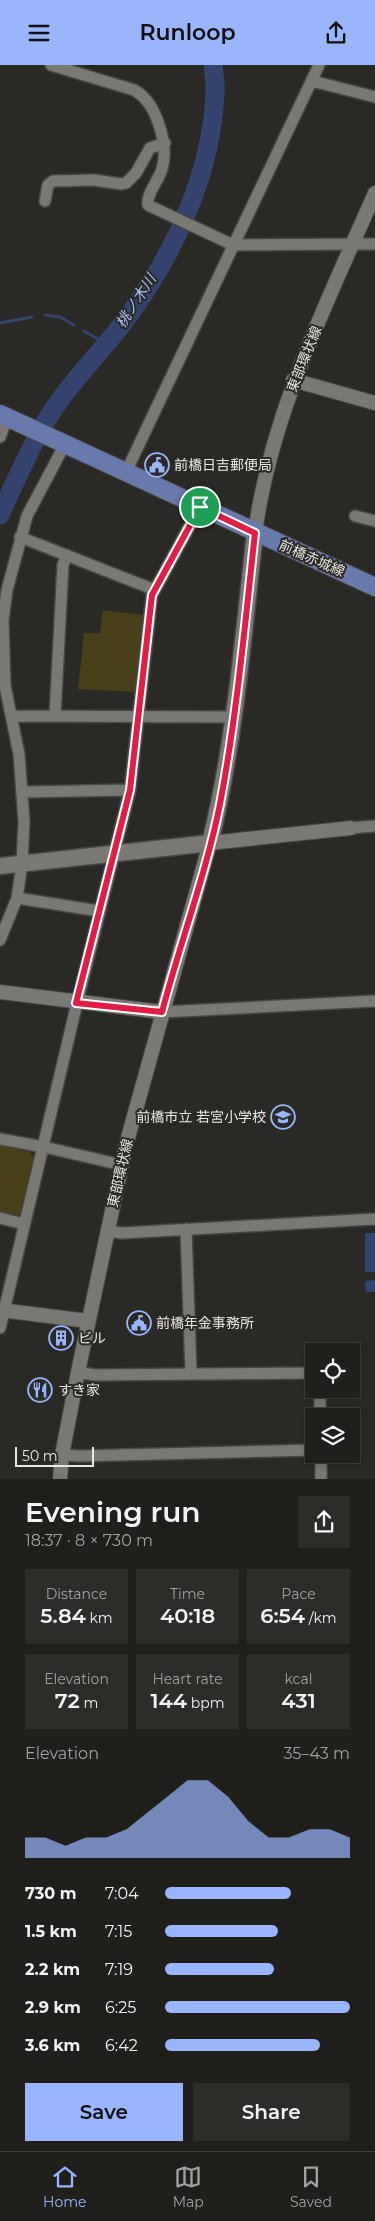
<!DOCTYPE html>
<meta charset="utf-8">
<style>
:root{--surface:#201f1c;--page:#2d2c29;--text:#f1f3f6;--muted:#a2a2a3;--line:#3d3d3b;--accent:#99b5fd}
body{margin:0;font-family:Montserrat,"Noto Sans JP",sans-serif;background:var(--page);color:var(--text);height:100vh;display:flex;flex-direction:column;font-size:19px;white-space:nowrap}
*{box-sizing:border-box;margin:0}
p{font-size:16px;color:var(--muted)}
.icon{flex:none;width:28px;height:28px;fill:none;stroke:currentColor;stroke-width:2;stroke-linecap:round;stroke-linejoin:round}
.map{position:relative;height:1414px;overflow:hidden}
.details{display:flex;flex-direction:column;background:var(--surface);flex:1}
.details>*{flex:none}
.buttons{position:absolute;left:305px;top:1278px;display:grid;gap:10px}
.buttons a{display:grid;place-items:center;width:55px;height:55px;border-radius:0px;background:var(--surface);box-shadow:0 2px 8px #0003,0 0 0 1px var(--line);font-size:25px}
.scale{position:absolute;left:15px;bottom:12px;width:79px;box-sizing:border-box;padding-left:5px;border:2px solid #e8e7e5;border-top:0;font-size:14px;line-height:18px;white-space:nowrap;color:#e8e7e5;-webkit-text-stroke:4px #2a2925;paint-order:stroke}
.pin{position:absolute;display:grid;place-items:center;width:42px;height:42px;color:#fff;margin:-21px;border:2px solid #fff;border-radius:50%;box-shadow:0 1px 5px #0007}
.round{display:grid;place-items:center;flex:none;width:52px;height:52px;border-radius:0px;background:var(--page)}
.summary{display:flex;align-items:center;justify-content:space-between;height:85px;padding:0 25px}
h1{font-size:28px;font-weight:600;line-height:38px}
.figures{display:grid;grid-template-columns:repeat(3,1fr);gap:8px;height:85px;padding:5px 25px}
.figures div{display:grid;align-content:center;border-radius:0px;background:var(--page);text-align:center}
.figures b{font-size:21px;font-weight:600}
.figures small{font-size:14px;font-weight:400}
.figures p{font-size:14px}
.chart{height:140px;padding:10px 25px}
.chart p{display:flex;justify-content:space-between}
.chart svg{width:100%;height:90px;margin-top:5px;fill:var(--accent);opacity:.7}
.primary-button{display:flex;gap:10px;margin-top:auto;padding:10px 25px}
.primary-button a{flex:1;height:58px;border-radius:0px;background:var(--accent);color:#111;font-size:20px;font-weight:600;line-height:58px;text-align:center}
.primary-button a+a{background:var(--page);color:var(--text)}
ul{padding:0 25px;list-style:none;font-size:16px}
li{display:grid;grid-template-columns:80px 60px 1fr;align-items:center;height:38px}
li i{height:12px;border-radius:6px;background:var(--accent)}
header{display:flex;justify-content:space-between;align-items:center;height:65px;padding:0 25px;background:var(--accent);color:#111;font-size:22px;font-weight:600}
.menu{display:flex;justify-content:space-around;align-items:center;height:70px;border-top:1px solid var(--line);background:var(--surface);font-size:14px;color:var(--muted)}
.menu a{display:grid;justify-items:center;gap:2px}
.menu .on{color:var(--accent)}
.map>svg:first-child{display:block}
</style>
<header><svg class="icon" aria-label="menu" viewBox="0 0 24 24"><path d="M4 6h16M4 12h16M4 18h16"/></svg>Runloop<svg class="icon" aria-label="share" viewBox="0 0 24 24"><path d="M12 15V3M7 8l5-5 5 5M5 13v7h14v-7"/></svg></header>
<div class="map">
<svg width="375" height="1414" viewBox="0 0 375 1414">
<rect width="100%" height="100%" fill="#2a2925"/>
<path fill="#493f19" d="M103,545L144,550L135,627L78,624L84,568H100Z
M0,1080L30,1087L34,1093L20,1150L14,1154L0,1150Z"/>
<path fill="#34446f" d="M365,1168H375V1207H365Z
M375,1215V1227H366L365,1216Z"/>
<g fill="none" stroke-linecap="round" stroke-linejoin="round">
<path stroke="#34446f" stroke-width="3" d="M45,250L60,252L74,260
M0,258L32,252
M84,266L105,278"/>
<path stroke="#34446f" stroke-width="19" d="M0,450C15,417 30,382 49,351C72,314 104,285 129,250C175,187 211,109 215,30C216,20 214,10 213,0"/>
<g stroke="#464542" stroke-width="14">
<path id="minor" d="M51,0L134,25C157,37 169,81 162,104C159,115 146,129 148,140L152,142L233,180L375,179
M312,16L375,32
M45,136L48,120L53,116L94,115L121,119L126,118L136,108L150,83L165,78
M0,372L7,353
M126,407L319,0
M355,451L375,456
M20,472L155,525
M55,650L63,500L67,490
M11,651L233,652
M23,727L130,725
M351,763L375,761
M17,833L99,846
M0,875L17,833L22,799L24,756L19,689L5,621L3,555L7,525L27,451L65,379
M162,947L375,936
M0,1074L44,1082L122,1100
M0,1153L24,1159
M186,1164L191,1308
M107,1166L122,1168L375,1154
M0,1263L77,938L130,725L152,530L200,442
M78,1307L94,1310L314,1308
M320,1324V1351
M62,1390L80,1391L314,1385
M321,1414V1389"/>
</g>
<g stroke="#464542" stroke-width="16">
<path id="tertiary" d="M293,315L375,338
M255,468C271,348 327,238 375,128
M0,927L162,947
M0,1245L88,1256
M60,1414L62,1390L78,1307L126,1080L210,778L351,763"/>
</g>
<g stroke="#464542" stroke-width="19">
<path id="secondary" d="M0,801L210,778C235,677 243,572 255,468"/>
</g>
<g stroke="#464542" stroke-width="20">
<path id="primary" d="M0,349L375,522"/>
</g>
<use href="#minor" stroke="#797872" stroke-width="11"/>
<use href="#tertiary" stroke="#797872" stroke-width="14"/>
<use href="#secondary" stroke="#797872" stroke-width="16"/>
<use href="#primary" stroke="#687aab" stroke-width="18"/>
</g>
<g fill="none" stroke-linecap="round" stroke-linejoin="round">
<g stroke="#fff" stroke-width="10">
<path id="route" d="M200,442L255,468C245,558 237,650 220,739C206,809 180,878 162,947L76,938L130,725L152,530Z"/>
</g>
<use href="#route" stroke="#e11d48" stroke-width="6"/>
</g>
<defs>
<g id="civic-ring" transform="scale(1.25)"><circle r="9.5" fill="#2a2925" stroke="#99b5fd" stroke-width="1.5"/><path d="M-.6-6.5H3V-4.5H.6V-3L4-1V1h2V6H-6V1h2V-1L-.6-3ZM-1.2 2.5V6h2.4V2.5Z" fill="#99b5fd"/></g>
<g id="school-ring" transform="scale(1.25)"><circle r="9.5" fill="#2a2925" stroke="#99b5fd" stroke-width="1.5"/><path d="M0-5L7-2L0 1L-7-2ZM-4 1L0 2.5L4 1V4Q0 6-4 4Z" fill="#99b5fd"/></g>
<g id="building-ring" transform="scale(1.25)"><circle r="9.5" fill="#2a2925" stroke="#99b5fd" stroke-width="1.5"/><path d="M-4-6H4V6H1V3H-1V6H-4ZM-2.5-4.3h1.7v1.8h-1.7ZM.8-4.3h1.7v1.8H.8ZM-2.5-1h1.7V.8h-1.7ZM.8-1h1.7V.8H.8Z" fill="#99b5fd"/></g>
<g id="restaurant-ring" transform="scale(1.25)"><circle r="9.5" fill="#2a2925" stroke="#99b5fd" stroke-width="1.5"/><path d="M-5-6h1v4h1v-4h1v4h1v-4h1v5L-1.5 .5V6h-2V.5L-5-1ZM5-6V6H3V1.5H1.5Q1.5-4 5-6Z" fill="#99b5fd"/></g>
</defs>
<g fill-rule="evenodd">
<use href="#civic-ring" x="157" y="400"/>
<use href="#school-ring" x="283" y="1052"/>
<use href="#civic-ring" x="139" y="1258"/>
<use href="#building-ring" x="61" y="1273"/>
<use href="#restaurant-ring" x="40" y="1325"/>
</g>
<g text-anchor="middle" stroke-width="4" stroke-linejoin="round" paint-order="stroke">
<g font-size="14" fill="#e8e7e5" stroke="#2a2925">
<text transform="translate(304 294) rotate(-68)" y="5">東部環状線</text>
<text transform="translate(312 493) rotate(24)" y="5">前橋赤城線</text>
<text transform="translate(120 1108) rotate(-77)" y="5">東部環状線</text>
</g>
<g font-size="14" fill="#e8e7e5" stroke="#2a2925" text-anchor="start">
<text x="174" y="405">前橋日吉郵便局</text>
<text x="266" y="1057" text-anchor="end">前橋市立 若宮小学校</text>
<text x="156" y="1263">前橋年金事務所</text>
<text x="78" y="1278">ビル</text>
<text x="58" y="1330">すき家</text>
</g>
<g font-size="15" font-style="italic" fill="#abc1fa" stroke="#2a2925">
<text transform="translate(136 236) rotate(-57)" y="5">桃ノ木川</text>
</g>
</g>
</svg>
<div class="buttons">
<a><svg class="icon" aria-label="locate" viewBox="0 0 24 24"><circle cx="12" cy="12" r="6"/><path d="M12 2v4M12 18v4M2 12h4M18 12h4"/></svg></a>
<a><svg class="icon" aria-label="layers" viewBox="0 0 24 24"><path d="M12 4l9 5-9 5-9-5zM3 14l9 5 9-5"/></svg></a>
</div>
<div class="scale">50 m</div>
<div class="pin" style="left:200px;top:442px;background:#1e9e55"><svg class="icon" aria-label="arrive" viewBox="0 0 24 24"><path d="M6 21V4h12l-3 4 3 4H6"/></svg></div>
</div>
<section class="details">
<div class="summary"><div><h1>Evening run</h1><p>18:37 · 8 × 730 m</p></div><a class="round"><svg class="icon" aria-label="share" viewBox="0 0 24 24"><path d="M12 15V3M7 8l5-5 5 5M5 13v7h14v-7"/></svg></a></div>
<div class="figures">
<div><p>Distance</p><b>5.84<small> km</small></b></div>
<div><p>Time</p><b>40:18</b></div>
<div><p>Pace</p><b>6:54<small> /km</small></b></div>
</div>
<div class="figures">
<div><p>Elevation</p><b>72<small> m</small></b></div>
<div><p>Heart rate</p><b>144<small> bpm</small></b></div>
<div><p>kcal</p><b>431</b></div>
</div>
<div class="chart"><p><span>Elevation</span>35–43 m</p>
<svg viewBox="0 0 160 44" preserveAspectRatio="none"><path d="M0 44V34L10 34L20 38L30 34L40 34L50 30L60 22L70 14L80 6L90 6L100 14L110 26L120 34L130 34L140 30L150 30L160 34V44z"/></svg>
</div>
<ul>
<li><b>730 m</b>7:04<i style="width:68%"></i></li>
<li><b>1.5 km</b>7:15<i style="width:61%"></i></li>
<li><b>2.2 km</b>7:19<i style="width:59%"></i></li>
<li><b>2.9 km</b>6:25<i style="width:100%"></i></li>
<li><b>3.6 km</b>6:42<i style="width:84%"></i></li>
</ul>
<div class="primary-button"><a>Save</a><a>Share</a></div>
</section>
<nav class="menu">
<a class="on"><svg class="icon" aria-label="home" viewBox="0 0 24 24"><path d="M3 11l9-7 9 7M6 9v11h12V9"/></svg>Home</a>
<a><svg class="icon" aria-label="map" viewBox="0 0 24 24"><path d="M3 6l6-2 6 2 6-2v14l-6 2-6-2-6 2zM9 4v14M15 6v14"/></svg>Map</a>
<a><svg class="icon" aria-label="saved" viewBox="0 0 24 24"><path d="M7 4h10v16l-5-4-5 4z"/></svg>Saved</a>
</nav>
